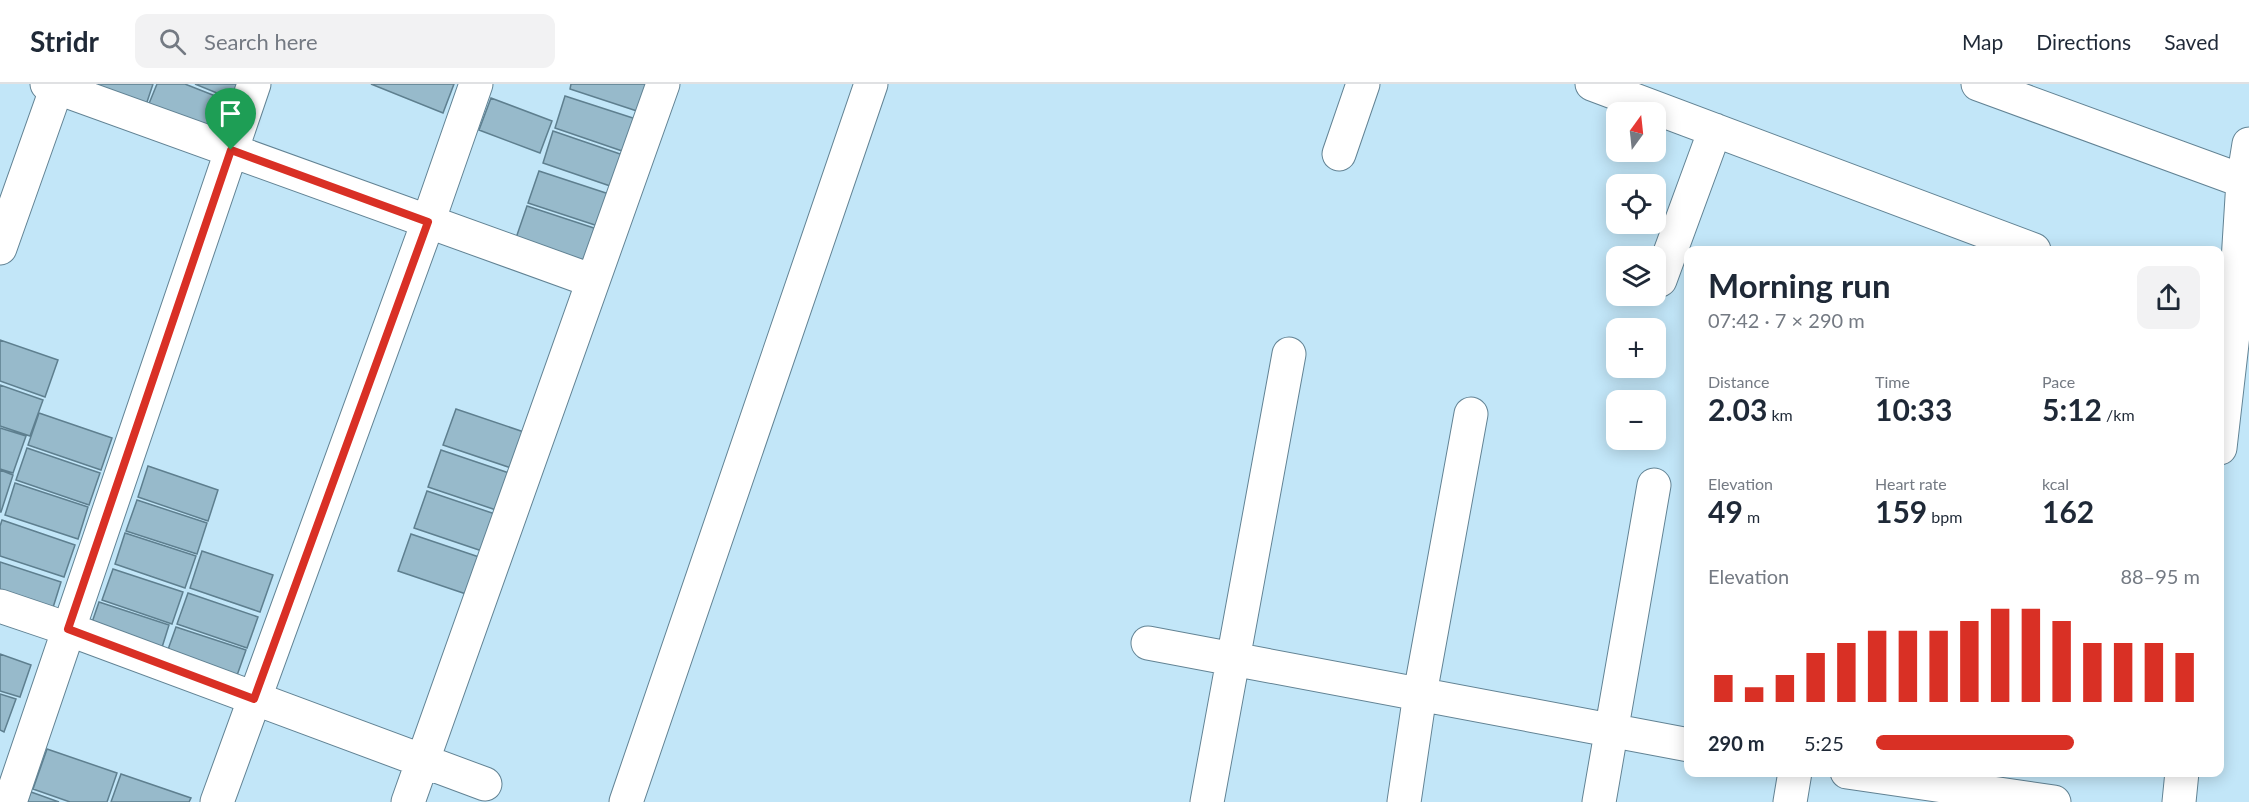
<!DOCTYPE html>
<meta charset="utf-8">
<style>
:root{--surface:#fff;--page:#f2f2f3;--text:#1f2937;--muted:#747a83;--line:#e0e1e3;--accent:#d93025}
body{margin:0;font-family:Lato,sans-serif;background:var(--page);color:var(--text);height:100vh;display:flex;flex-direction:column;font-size:22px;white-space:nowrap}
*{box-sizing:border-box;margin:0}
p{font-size:20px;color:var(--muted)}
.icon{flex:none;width:33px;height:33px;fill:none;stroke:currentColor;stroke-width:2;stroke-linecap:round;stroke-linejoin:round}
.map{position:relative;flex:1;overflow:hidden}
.sheet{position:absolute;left:1684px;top:162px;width:540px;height:531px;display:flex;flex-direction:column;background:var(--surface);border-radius:12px;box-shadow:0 3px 15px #0003}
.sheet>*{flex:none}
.needle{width:39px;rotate:15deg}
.controls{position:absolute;left:1606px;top:18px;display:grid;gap:12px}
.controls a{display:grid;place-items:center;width:60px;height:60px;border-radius:12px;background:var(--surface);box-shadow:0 3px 15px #0003;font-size:30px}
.pin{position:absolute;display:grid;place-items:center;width:51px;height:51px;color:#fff;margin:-62px -26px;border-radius:50% 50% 50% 0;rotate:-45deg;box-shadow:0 0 6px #0007}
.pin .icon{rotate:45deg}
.round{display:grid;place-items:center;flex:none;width:63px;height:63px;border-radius:12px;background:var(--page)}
.summary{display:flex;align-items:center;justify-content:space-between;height:102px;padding:0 24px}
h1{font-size:33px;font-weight:700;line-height:45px}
.stats{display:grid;grid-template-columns:repeat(3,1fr);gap:9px;height:102px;padding:6px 24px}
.stats div{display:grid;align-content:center}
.stats b{font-size:30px;font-weight:700}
.stats small{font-size:16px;font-weight:400}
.stats p{font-size:16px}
.chart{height:168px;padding:12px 24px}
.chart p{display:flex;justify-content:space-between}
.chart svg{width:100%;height:108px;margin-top:6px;stroke:var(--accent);stroke-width:6}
ul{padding:0 24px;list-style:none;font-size:20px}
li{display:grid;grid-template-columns:96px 72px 1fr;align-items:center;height:45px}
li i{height:15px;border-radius:8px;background:var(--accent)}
header{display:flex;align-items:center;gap:36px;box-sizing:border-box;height:84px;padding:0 30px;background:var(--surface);border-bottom:2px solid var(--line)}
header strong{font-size:28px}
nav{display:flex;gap:33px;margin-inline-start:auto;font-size:21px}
.search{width:420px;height:54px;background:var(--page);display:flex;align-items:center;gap:15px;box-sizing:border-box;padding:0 21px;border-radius:12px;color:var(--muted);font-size:22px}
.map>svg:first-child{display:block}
</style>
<header>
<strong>Stridr</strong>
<div class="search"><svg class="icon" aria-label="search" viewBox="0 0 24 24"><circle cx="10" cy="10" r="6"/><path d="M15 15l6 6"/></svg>Search here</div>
<nav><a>Map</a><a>Directions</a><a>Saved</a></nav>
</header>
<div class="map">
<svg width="2249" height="718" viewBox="0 0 2249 718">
<rect width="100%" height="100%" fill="#c2e6f8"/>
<path fill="#97bacb" stroke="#5e7f8f" stroke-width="1.5" d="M73,0H153L145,24Z
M157,0H185L233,19L220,51L148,22Z
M195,0H240L234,16Z
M371,0H454L443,29Z
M571,0H653L643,29L570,5Z
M565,12L639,36L628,69L555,44Z
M491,14L552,37L540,69L479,46Z
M553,47L626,72L616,104L543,79Z
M539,87L612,111L601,143L528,119Z
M527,122L600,146L589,178L516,154Z
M0,256L58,276L45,313L0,297Z
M0,301L43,316L30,352L0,342Z
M456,325L524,348L511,384L443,361Z
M39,329L112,354L101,386L28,361Z
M0,344L26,352L13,389L0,385Z
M27,364L100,389L89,421L16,396Z
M441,366L509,389L496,426L428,403Z
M148,382L218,406L208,437L138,413Z
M0,386L13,391L1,428H0Z
M15,399L88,423L78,455L5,431Z
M427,407L495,430L482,467L414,444Z
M137,416L207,439L197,470L126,447Z
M2,436L75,461L64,493L0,472V442Z
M125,449L196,472L185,504L115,480Z
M411,450L479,473L466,510L398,487Z
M202,467L273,491L260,528L190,504Z
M0,478L61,498L51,530L0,513Z
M113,485L183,508L172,540L102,516Z
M188,509L258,533L247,564L177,540Z
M99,518L169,541L159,573L88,550Z
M176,543L246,566L235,597L165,574Z
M0,570L31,581L20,613L0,607Z
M0,610L16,615L4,648L0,646Z
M47,665L117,689L107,718H70L33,705Z
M121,690L191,714L189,718H111Z
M31,708L59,718H27Z"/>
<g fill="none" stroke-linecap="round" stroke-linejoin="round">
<g stroke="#628394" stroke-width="35">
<path id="minor" d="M47,0L593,197
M1592,0L2034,166
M1978,0L2243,97
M1339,70L1363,0
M0,164L58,0
M1660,196L1715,46
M2220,364L2234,242L2243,97L2249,60
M0,522L68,545L485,700
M1148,559L1689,661
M1847,688L2054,718
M10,718L254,0
M217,718L428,138L476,0
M408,718L663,0
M626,718L871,0
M1207,718L1289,270
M1404,718L1420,610L1471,330
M1599,718L1654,401
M1790,718L1795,688
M2179,718L2182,688"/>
</g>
<use href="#minor" stroke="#fff" stroke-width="33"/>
</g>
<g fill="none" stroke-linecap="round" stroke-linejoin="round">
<g stroke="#fff" stroke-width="12">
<path id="route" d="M231,66L428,138L254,615L68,545Z"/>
</g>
<use href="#route" stroke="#d93025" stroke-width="8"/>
</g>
</svg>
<div class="controls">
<a><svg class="needle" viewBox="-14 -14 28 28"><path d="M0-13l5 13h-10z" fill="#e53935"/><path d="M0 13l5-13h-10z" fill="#747a83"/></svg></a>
<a><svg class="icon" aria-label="locate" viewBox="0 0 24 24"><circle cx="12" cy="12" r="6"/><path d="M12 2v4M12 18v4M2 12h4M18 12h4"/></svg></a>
<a><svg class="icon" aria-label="layers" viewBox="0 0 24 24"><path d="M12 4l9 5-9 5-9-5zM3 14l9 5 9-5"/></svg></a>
<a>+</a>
<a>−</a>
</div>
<div class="pin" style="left:231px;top:66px;background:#1e9e55"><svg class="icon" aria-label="arrive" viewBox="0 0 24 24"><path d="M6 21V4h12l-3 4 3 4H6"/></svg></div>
<section class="sheet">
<div class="summary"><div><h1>Morning run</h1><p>07:42 · 7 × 290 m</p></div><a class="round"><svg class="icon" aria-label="share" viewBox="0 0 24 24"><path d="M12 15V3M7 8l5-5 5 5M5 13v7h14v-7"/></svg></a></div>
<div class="stats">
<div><p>Distance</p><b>2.03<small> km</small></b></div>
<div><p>Time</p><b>10:33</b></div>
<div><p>Pace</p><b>5:12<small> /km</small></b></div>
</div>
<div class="stats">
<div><p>Elevation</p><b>49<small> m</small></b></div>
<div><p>Heart rate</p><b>159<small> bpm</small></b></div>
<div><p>kcal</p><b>162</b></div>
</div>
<div class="chart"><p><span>Elevation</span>88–95 m</p>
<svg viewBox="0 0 160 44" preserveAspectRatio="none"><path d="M5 44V33M15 44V38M25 44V33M35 44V24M45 44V20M55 44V15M65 44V15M75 44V15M85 44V11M95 44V6M105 44V6M115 44V11M125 44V20M135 44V20M145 44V20M155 44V24"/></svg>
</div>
<ul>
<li><b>290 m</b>5:25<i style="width:61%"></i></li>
</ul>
</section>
</div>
